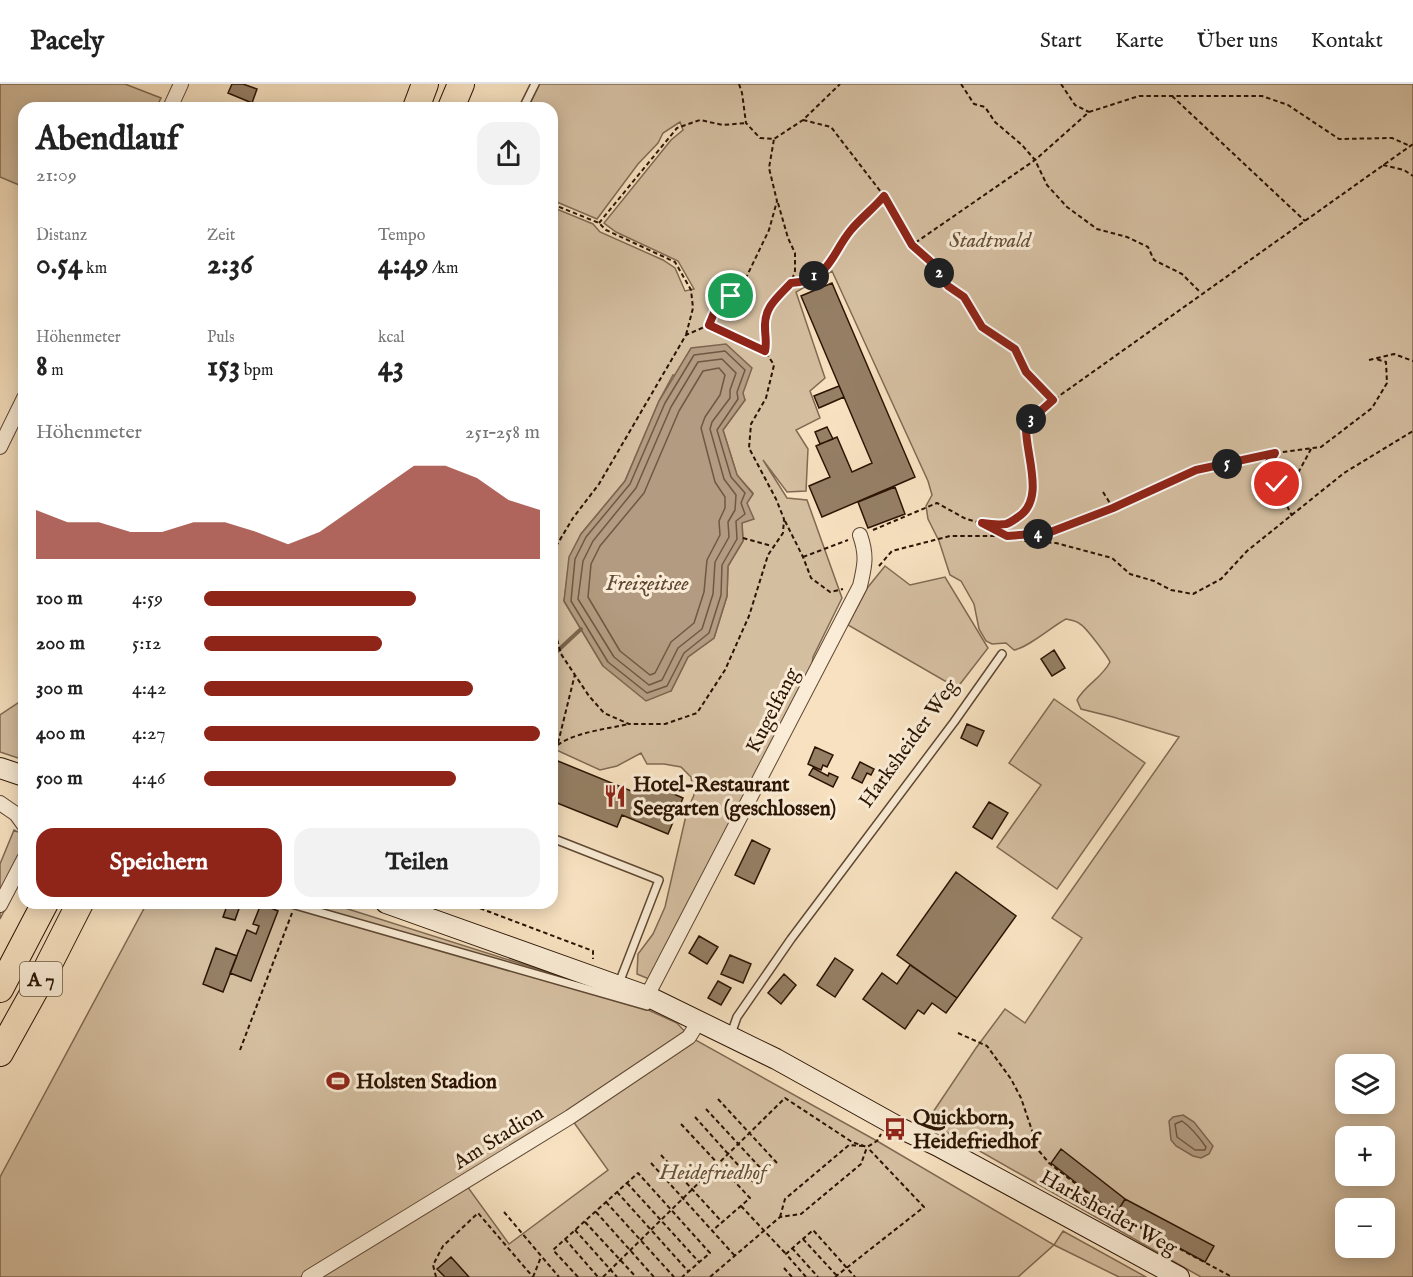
<!DOCTYPE html>
<html lang="de">
<meta charset="utf-8">
<style>
:root{--surface:#fff;--page:#f2f2f2;--text:#222;--muted:#767676;--line:#e0e0e0;--accent:#8f2418}
body{margin:0;font-family:"IM FELL English",serif;background:var(--page);color:var(--text);height:100vh;display:flex;flex-direction:column;font-size:22px;white-space:nowrap}
*{box-sizing:border-box;margin:0}
p{font-size:20px;color:var(--muted)}
.icon{flex:none;width:33px;height:33px;fill:none;stroke:currentColor;stroke-width:2;stroke-linecap:round;stroke-linejoin:round}
.map{position:relative;flex:1;overflow:hidden}
.panel{position:absolute;left:18px;top:18px;width:540px;height:807px;display:flex;flex-direction:column;background:var(--surface);border-radius:18px;box-shadow:0 3px 15px #0003}
.panel>*{flex:none}
.tools{position:absolute;left:1335px;top:970px;display:grid;gap:12px}
.tools a{display:grid;place-items:center;width:60px;height:60px;border-radius:12px;background:var(--surface);box-shadow:0 3px 15px #0003;font-size:30px}
.pin{position:absolute;display:grid;place-items:center;width:51px;height:51px;color:#fff;margin:-26px;border:3px solid #fff;border-radius:50%;box-shadow:0 2px 6px #0007}
.km{position:absolute;width:30px;height:30px;margin:-15px;border-radius:50%;background:#222;color:#fff;font-size:16px;line-height:30px;text-align:center}
.round{display:grid;place-items:center;flex:none;width:63px;height:63px;border-radius:18px;background:var(--page)}
.overview{display:flex;align-items:center;justify-content:space-between;height:102px;padding:0 18px}
h1{font-size:33px;font-weight:700;line-height:45px}
.figures{display:grid;grid-template-columns:repeat(3,1fr);gap:9px;height:102px;padding:6px 18px}
.figures div{display:grid;align-content:center}
.figures b{font-size:30px;font-weight:700}
.figures small{font-size:16px;font-weight:400}
.figures p{font-size:16px}
.chart{height:168px;padding:12px 18px}
.chart p{display:flex;justify-content:space-between}
.chart svg{width:100%;height:108px;margin-top:6px;fill:var(--accent);opacity:.7}
.cta{display:flex;gap:12px;margin-top:auto;padding:12px 18px}
.cta a{flex:1;height:69px;border-radius:18px;background:var(--accent);color:#fff;font-size:24px;font-weight:700;line-height:69px;text-align:center}
.cta a+a{background:var(--page);color:var(--text)}
ul{padding:0 18px;list-style:none;font-size:20px}
li{display:grid;grid-template-columns:96px 72px 1fr;align-items:center;height:45px}
li i{height:15px;border-radius:8px;background:var(--accent)}
header{display:flex;align-items:center;gap:36px;box-sizing:border-box;height:84px;padding:0 30px;background:var(--surface);border-bottom:2px solid var(--line)}
header strong{font-size:28px}
nav{display:flex;gap:33px;margin-inline-start:auto;font-size:21px}
.map>svg:first-child{display:block}
</style>
<header>
<strong>Pacely</strong>
<nav><a>Start</a><a>Karte</a><a>Über uns</a><a>Kontakt</a></nav>
</header>
<div class="map">
<svg width="1413" height="1193" viewBox="0 0 1413 1193">
<rect width="100%" height="100%" fill="#f7e1c0"/>
<filter id="stains"><feTurbulence type="fractalNoise" baseFrequency=".00333" numOctaves="4"/><feColorMatrix values="0 0 0 0 .2 0 0 0 0 .09 0 0 0 0 .02 0 0 0 .5 -.17"/></filter>
<radialGradient id="worn" r=".72"><stop offset=".6" stop-color="#630" stop-opacity="0"/><stop offset="1" stop-color="#630" stop-opacity=".3"/></radialGradient>
<path fill="#d4bea0" stroke="#806952" stroke-width="1.5" fill-rule="evenodd" d="M0,0H125L161,14L156,24H24V103L0,93Z
M539,0H1413V1193H1201L927,1037L976,964L1005,925L1025,939L1082,854L1052,834L1179,653L1113,633L1081,625L1077,616C1085,601 1102,594 1110,578C1108,573 1086,543 1080,540C1077,537 1071,536 1066,535C1051,543 1029,563 1014,566L1006,559L992,560L986,557L979,545L974,520L961,497L950,491L939,457L928,435L926,422L932,411L928,397L832,187L796,208L825,294L810,307L820,334L796,346L808,365L806,407L787,408L763,376L787,414L807,416L842,514L813,573L810,595L649,895L637,890L638,870L653,850L665,823L687,727L694,711L691,693L681,683L664,680H647L641,669L617,682L600,686L552,664V123L593,140L600,148L663,176L675,184L685,207L694,205L678,177L616,148L604,139L671,56L683,46L680,38L663,49L658,59L638,80L597,135L552,116V24H528ZM673,291L745,316L723,346L737,391L753,409L747,419L742,439L743,457L728,482L727,512L714,554L688,573L671,607L603,582L564,517L570,473L581,450L625,397L659,317ZM1346,981H1384V1020H1346ZM1346,1053H1384V1092H1346ZM1346,1125H1384V1164H1346Z
M885,482L910,501L945,493L988,564L957,604L848,541L868,503Z
M24,615V676L0,668V631Z
M1054,615L1145,679L1057,805L997,763L1041,701L1009,679Z
M14,746L24,751V789L0,835V780Z
M147,819H329L604,906L677,939L690,953L877,1057L1054,1161L1063,1147L1146,1193H1119L1054,1161L1018,1193H0V1093ZM570,1033L608,1086L509,1160L464,1098Z"/>
<path fill="#b29b80" stroke="#7c654e" stroke-width="1.5" d="M726,260L752,284L743,309L745,316L723,346L737,391L753,410L747,419L754,435L742,439L743,457L728,482L727,512L714,554L688,573L671,607L646,617L603,582L564,517L569,473L581,450L625,397L659,317L691,264Z
M1183,1031L1194,1038L1213,1062L1209,1070L1201,1074L1193,1072L1176,1062L1171,1056L1169,1037L1173,1033Z"/>
<g fill="none" stroke-linecap="round" stroke-linejoin="round">
<path stroke="#6e5842" stroke-width="1.5" d="M725,267L745,286L737,308L738,315L717,346L731,393L745,409L741,419L745,430L736,437L737,455L722,481L721,511L709,549L684,569L667,602L647,609L608,578L571,517L575,475L586,453L630,400L665,319L694,271Z
M722,275L736,289L730,306V314L712,338L710,345L724,395L736,411L735,426L728,438L729,453L715,478L713,510L702,545L678,564L662,596L649,601L614,573L578,515L583,477L593,457L636,404L671,323L698,278Z
M719,284L725,291L720,311L705,333L701,344L715,398L725,413V424L719,437L720,451L707,476L704,508L694,539L671,558L655,589L650,591L620,567L588,513L591,480L600,462L644,409L679,327L703,287Z
M1182,1037C1192,1044 1199,1053 1206,1063L1205,1066H1195L1177,1053L1175,1040Z"/>
<path stroke="#7c654e" stroke-width="4" d="M552,572L581,545"/>
</g>
<path fill="#957f65" stroke="#2b1403" stroke-width="1.5" d="M232,0H243L257,5L252,19L228,9Z
M832,199L915,393L822,433L809,402L830,393L816,362L837,353L852,388L872,379L801,212Z
M839,302L844,313L819,324L814,312Z
M827,343L833,355L820,360L815,348Z
M895,403L905,430L868,444L858,418Z
M1054,566L1065,584L1052,592L1041,575Z
M967,640L984,647L977,662L961,654Z
M815,663L833,671L827,683L823,681L821,686L808,680Z
M553,675L636,709L641,696L683,714L668,750L622,731L617,743L552,717Z
M860,678L874,685L871,691L867,689L862,699L852,694Z
M813,684L828,692L829,689L838,693L833,703L809,691Z
M989,718L1008,729L992,755L973,743Z
M752,756L770,765L754,800L735,791Z
M956,788L1016,832L957,914L897,871Z
M228,819H241L235,836L223,833Z
M261,820L278,827L251,897L230,889L247,846L256,850L259,842L253,840Z
M699,852L718,863L707,880L689,869Z
M216,864L237,872L223,908L203,900Z
M730,871L751,880L743,899L721,890Z
M835,874L853,886L835,913L817,901Z
M910,881L957,914L946,929L932,919L924,930L918,926L905,945L863,915L882,889L897,900Z
M784,890L796,901L781,920L768,909Z
M718,897L731,904L721,921L708,914Z
M1061,1065L1125,1115L1116,1130L1051,1079Z
M1125,1115L1214,1162L1205,1178L1116,1130Z
M451,1173L469,1193H445L437,1185Z"/>
<g fill="none" stroke-linecap="round" stroke-linejoin="round">
<g stroke="#5e4732" stroke-width="10">
<path id="lane" d="M523,24L535,0
M552,754L659,796L619,899
M288,819L647,922
M731,950L737,933L791,855L954,638L1002,570"/>
</g>
<g stroke="#5e4732" stroke-width="16">
<path id="street" d="M170,24L181,0
M0,363L24,314
M0,719L16,730L24,741
M0,821L24,775
M647,912L860,502C865,481 867,471 860,451
M309,1193L570,1033L689,953L699,937"/>
</g>
<g stroke="#2b1403" stroke-width="22">
<path id="secondary" d="M0,684L24,692
M386,819L647,912L776,975L902,1045L938,1062L1179,1193"/>
</g>
<g stroke="#2b1403" stroke-width="28">
<path id="highway" d="M416,24L425,0
M451,24L461,0
M0,905L45,819
M0,969L46,886L80,819"/>
</g>
<path stroke="#2b1403" stroke-width="2" stroke-dasharray="4.5 3" stroke-linecap="butt" d="M739,0L742,9L746,39L760,54L774,55L803,36L840,0
M961,0L974,20L985,23L995,38L1022,61L1035,76L1047,101L1067,123L1097,145L1127,153L1148,163L1154,176L1182,190L1201,209
M1061,0L1075,21L1089,28
M1172,12L1305,137
M803,36L831,43L884,112L912,161
M1383,81L1404,86L1413,92
M778,119L788,154L795,169V187L791,199
M552,120L599,139L606,146L675,178L691,206L693,224L686,251
M599,139L677,44L700,36L723,41L746,39
M709,241L716,224L744,198L769,146L777,117L769,84L774,55
M765,267C767,259 765,252 765,243C765,223 778,213 791,199C830,198 831,170 851,146C861,134 874,124 884,112
M1369,276L1394,270L1413,277
M1053,316L1026,288L1015,265L982,243L964,213L948,202L930,177L912,161L1035,76L1089,28L1139,12H1262L1288,21L1339,55L1392,54L1410,62
M1275,369L1267,381L1292,432
M1103,408L1113,424
M1284,415L1311,365
M785,437L803,473L811,494L830,508L843,505
M985,439L1007,440L1023,430L1033,413L1032,389L1025,354L1026,340L1038,327L1413,60
M873,446L937,419L966,435L982,439L1004,451
M1010,453L1024,457L1056,459L1112,474L1130,490L1154,497L1171,506L1193,510L1221,495L1247,467L1344,389L1413,347
M743,454L772,462
M552,469L573,434L599,400L686,251L709,241L765,267L774,281L766,314L751,340L749,364L776,415L784,435L783,449L768,471L749,532L725,586L697,629L665,640H629L604,629L589,612L561,570L552,536
M803,473L848,456
M879,482L892,467L950,452H1007L1048,449L1113,424L1196,386L1275,369L1321,363L1372,324L1387,299L1386,278L1376,275
M558,659L575,590
M552,666C567,649 607,645 629,640
M466,819L593,867V875
M958,949L987,962L1011,995L1021,1014L1039,1067L1049,1079L1115,1130L1232,1193
M240,966L292,829
M718,1015L777,1079
M706,1025L767,1091
M695,1033L756,1101
M681,1040L750,1114L712,1147
M661,1071L722,1138
M651,1079L735,1172
M627,1099L699,1178
M617,1108L688,1187
M606,1118L674,1193
M741,1122L786,1170
M504,1128L559,1193
M596,1128L654,1193
M780,1133L785,1115L849,1061L863,1062
M585,1138L636,1193
M575,1146L617,1193
M565,1155L598,1193
M803,1155L838,1193
M792,1164L818,1193
M784,1184L792,1193
M436,1193L433,1181L443,1162L478,1129L533,1193
M533,1193L541,1173
M578,1193L553,1166L638,1089L710,1169L682,1193
M603,1193L785,1014L852,1058L867,1063L877,1057L881,1050
M710,1193L780,1133L801,1130L861,1080L867,1063
M806,1193L786,1170L813,1146L855,1193
M835,1193L924,1123L868,1064"/>
<use href="#lane" stroke="#faecd6" stroke-width="7"/>
<use href="#street" stroke="#faecd6" stroke-width="14"/>
<use href="#secondary" stroke="#faecd6" stroke-width="20"/>
<use href="#highway" stroke="#f7e1c0" stroke-width="26"/>
</g>
<g fill="none" stroke-linecap="round" stroke-linejoin="round">
<g stroke="#fff" stroke-width="12">
<path id="route" d="M731,212L716,224L709,241L765,267C767,259 765,252 765,243C764,223 778,213 791,199C830,197 831,170 851,146C861,134 874,124 884,112L912,161L930,177L948,202L964,213L982,243L1015,265L1026,288L1053,316L1026,340C1024,368 1047,415 1018,433C1014,436 1010,439 1006,440C999,441 989,440 982,439L1007,452L1048,449L1113,424L1196,386L1275,369L1267,381L1277,400"/>
</g>
<use href="#route" stroke="#8f2418" stroke-width="8"/>
</g>
<defs>
<g id="restaurant-bare" transform="scale(1.8)"><path d="M-5-6h1v4h1v-4h1v4h1v-4h1v5L-1.5 .5V6h-2V.5L-5-1ZM5-6V6H3V1.5H1.5Q1.5-4 5-6Z" fill="#8f2418" stroke="#faecd6" stroke-width="2.5" paint-order="stroke"/></g>
<g id="stadium-bare" transform="scale(1.8)"><path d="M0-5a6.5 5 0 1 0 0 10a6.5 5 0 1 0 0-10ZM-3.5-1.8h7v3.6h-7Z" fill="#8f2418" stroke="#faecd6" stroke-width="2.5" paint-order="stroke"/></g>
<g id="bus-bare" transform="scale(1.8)"><path d="M-5-6H5V4H4V6H2V4H-2V6H-4V4H-5ZM-3.5-4V0h7V-4ZM-3.5 1.2v1.5H-2V1.2ZM2 1.2v1.5H3.5V1.2Z" fill="#8f2418" stroke="#faecd6" stroke-width="2.5" paint-order="stroke"/></g>
</defs>
<g fill-rule="evenodd">
<use href="#restaurant-bare" x="615" y="712"/>
<use href="#stadium-bare" x="338" y="997"/>
<use href="#bus-bare" x="895" y="1045"/>
</g>
<g text-anchor="middle" stroke-width="6" stroke-linejoin="round" paint-order="stroke">
<rect fill="#faecd6" stroke="#695542" stroke-width="1.5" x="20" y="878" width="42" height="34" rx="4.5"/>
<g font-size="20" font-weight="bold" fill="#2b1403">
<text x="41" y="902">A 7</text>
</g>
<g font-size="21" font-style="italic" fill="#66503a" stroke="#faecd6">
<text x="990" y="163">Stadtwald</text>
<text x="713" y="1095">Heidefriedhof</text>
</g>
<g font-size="21" fill="#2b1403" stroke="#faecd6">
<text transform="translate(772 626) rotate(-63)" y="7">Kugelfang</text>
<text transform="translate(908 659) rotate(-54)" y="7">Harksheider Weg</text>
<text transform="translate(498 1053) rotate(-32)" y="7">Am Stadion</text>
<text transform="translate(1109 1128) rotate(29)" y="7">Harksheider Weg</text>
</g>
<g font-size="21" font-weight="bold" fill="#2b1403" stroke="#faecd6" text-anchor="start">
<text x="633" y="707">Hotel-Restaurant<tspan x="633" dy="24">Seegarten (geschlossen)</tspan></text>
<text x="356" y="1004">Holsten Stadion</text>
<text x="913" y="1040">Quickborn,<tspan x="913" dy="24">Heidefriedhof</tspan></text>
</g>
<g font-size="22" font-style="italic" fill="#614a35" stroke="#faecd6">
<text x="647" y="506">Freizeitsee</text>
</g>
</g>
<rect width="100%" height="100%" filter="url(#stains)"/>
<rect width="100%" height="100%" fill="url(#worn)"/>
</svg>
<div class="tools">
<a><svg class="icon" aria-label="layers" viewBox="0 0 24 24"><path d="M12 4l9 5-9 5-9-5zM3 14l9 5 9-5"/></svg></a>
<a>+</a>
<a>−</a>
</div>
<div class="pin" style="left:731px;top:212px;background:#1e9e55"><svg class="icon" aria-label="arrive" viewBox="0 0 24 24"><path d="M6 21V4h12l-3 4 3 4H6"/></svg></div>
<div class="pin" style="left:1277px;top:400px;background:#d93025"><svg class="icon" aria-label="check" viewBox="0 0 24 24"><path d="M5 12l5 5 9-10"/></svg></div>
<b class="km" style="left:814px;top:192px">1</b>
<b class="km" style="left:939px;top:189px">2</b>
<b class="km" style="left:1031px;top:335px">3</b>
<b class="km" style="left:1038px;top:450px">4</b>
<b class="km" style="left:1227px;top:380px">5</b>
<section class="panel">
<div class="overview"><div><h1>Abendlauf</h1><p>21:09</p></div><a class="round"><svg class="icon" aria-label="share" viewBox="0 0 24 24"><path d="M12 15V3M7 8l5-5 5 5M5 13v7h14v-7"/></svg></a></div>
<div class="figures">
<div><p>Distanz</p><b>0.54<small> km</small></b></div>
<div><p>Zeit</p><b>2:36</b></div>
<div><p>Tempo</p><b>4:49<small> /km</small></b></div>
</div>
<div class="figures">
<div><p>Höhenmeter</p><b>8<small> m</small></b></div>
<div><p>Puls</p><b>153<small> bpm</small></b></div>
<div><p>kcal</p><b>43</b></div>
</div>
<div class="chart"><p><span>Höhenmeter</span>251–258 m</p>
<svg viewBox="0 0 160 44" preserveAspectRatio="none"><path d="M0 44V24L10 29L20 29L30 33L40 33L50 29L60 29L70 33L80 38L90 33L100 24L110 15L120 6L130 6L140 11L150 20L160 24V44z"/></svg>
</div>
<ul>
<li><b>100 m</b>4:59<i style="width:63%"></i></li>
<li><b>200 m</b>5:12<i style="width:53%"></i></li>
<li><b>300 m</b>4:42<i style="width:80%"></i></li>
<li><b>400 m</b>4:27<i style="width:100%"></i></li>
<li><b>500 m</b>4:46<i style="width:75%"></i></li>
</ul>
<div class="cta"><a>Speichern</a><a>Teilen</a></div>
</section>
</div>
